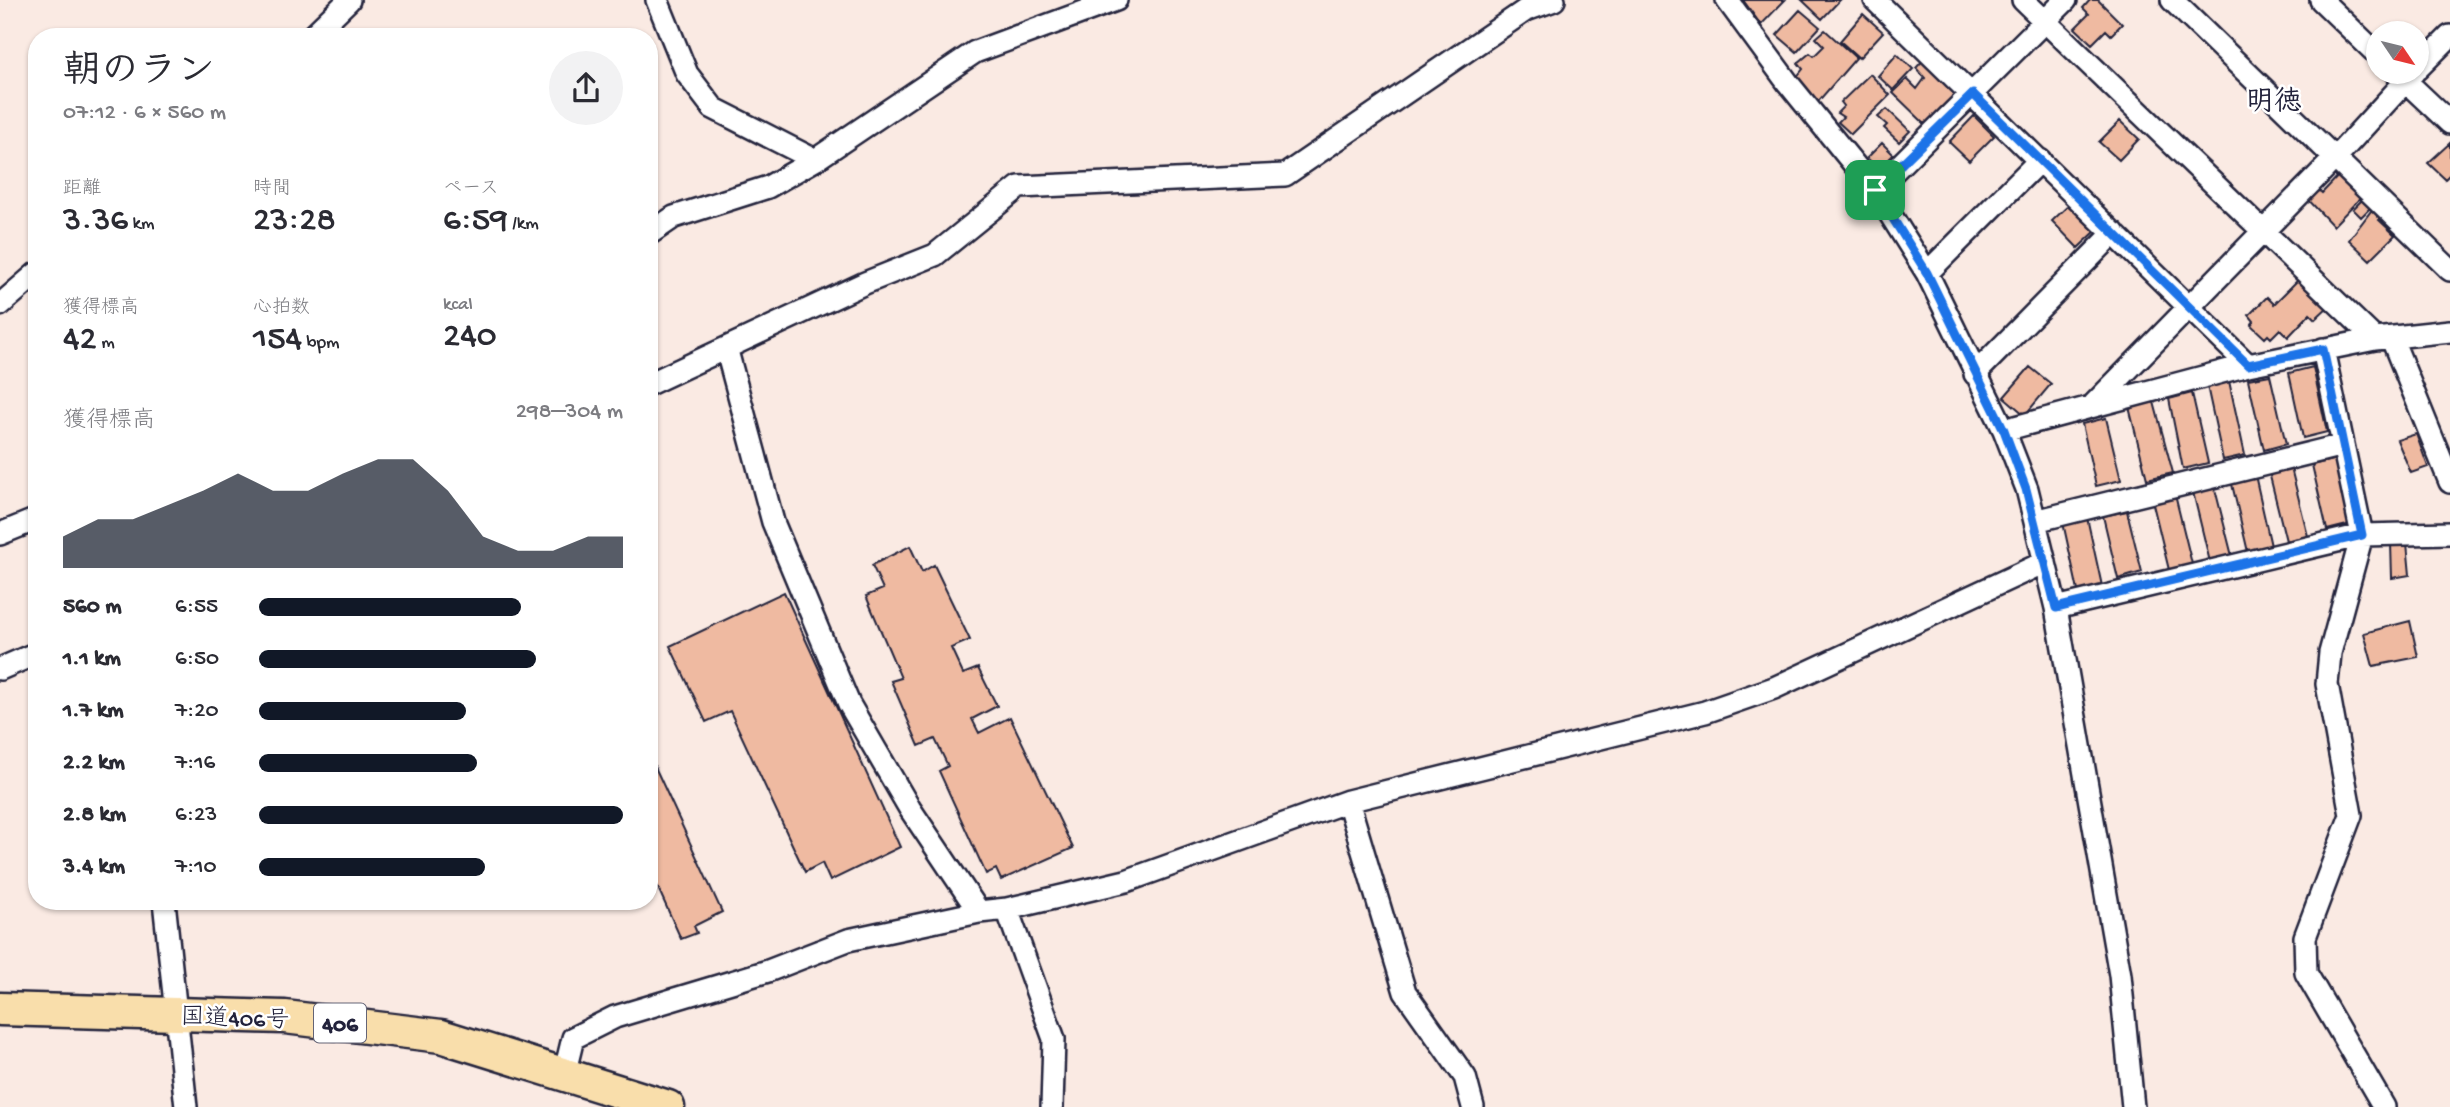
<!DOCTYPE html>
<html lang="ja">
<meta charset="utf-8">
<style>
:root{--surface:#fff;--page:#f2f2f3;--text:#2b2b33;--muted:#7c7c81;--accent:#111827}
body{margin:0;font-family:"Gochi Hand","Klee One",sans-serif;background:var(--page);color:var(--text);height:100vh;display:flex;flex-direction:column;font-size:26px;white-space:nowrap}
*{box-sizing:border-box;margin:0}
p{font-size:23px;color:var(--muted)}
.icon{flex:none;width:38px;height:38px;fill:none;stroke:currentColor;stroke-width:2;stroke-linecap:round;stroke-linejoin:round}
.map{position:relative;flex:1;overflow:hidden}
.drawer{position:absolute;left:28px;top:28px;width:630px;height:882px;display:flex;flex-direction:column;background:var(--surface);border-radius:28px;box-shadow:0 2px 5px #0004}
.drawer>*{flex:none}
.needle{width:46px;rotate:125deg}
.fabs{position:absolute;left:2366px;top:21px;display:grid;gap:14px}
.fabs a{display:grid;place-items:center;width:63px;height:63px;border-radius:50%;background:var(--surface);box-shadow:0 2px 5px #0004;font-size:35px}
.pin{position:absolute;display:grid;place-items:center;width:60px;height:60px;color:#fff;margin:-30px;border-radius:14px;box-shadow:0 4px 10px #0006}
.round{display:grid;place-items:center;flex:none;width:74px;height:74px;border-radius:37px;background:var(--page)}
.head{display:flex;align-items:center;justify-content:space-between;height:119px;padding:0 35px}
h1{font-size:38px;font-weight:600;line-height:52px}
.figures{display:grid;grid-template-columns:repeat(3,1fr);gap:10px;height:119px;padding:7px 35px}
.figures div{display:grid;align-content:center}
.figures b{font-size:35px;font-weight:600}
.figures small{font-size:19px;font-weight:400}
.figures p{font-size:19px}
.chart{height:196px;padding:14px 35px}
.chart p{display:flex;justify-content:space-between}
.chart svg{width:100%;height:126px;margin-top:7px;fill:var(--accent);opacity:.7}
ul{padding:0 35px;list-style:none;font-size:23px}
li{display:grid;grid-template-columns:112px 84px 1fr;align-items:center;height:52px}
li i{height:18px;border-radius:9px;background:var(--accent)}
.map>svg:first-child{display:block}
</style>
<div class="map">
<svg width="2450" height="1107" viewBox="0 0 2450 1107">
<rect width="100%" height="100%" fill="#faeae3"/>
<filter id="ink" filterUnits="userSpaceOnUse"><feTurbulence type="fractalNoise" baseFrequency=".0143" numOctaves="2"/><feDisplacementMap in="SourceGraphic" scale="14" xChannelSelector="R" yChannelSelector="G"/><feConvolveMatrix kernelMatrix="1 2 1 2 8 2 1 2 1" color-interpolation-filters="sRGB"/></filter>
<g filter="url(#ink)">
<path fill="#efbaa1" stroke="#22223b" stroke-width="2" d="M1743,0H1785L1761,25Z
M1802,0H1840L1822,19Z
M2090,0H2098L2122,24L2111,35L2106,30L2092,44L2075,28L2089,14L2083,8Z
M1800,10L1820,27L1797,52L1777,35Z
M1863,14L1883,32L1859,58L1840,41Z
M1825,30L1856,58L1816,104L1796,78L1803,69L1798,63L1810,53L1814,56L1824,46L1816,38Z
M1897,54L1913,69L1893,90L1878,76Z
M1925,58L1960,92L1927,126L1893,93L1907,79L1917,89L1925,78L1916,68Z
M1870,74L1890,95L1851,134L1838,122L1843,117L1837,113L1844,106L1841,102Z
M1887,109L1910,131L1899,142L1884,128L1887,125L1878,117Z
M1974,116L1994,136L1969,161L1949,142Z
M2120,121L2139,139L2119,160L2099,142Z
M1882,143L1894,155L1880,170L1867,158Z
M2450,143V174L2445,179L2428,163Z
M2343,171L2365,193L2333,226L2303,194L2312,184L2322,193Z
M2366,196L2374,204L2361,217L2353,209Z
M2070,204L2097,230L2078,248L2052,221Z
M2374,207L2383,216L2379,220L2395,235L2370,260L2349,240Z
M2302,276L2330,305L2315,319L2310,314L2288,337L2280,329L2271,338L2268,335L2265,338L2251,325L2254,321L2249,315L2267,297L2274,304Z
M2030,367L2051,384L2025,415L2004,397Z
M2313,367L2327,432L2303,438L2289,373Z
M2270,375L2286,444L2264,450L2248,379Z
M2229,381L2245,455L2223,460L2207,386Z
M2192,393L2208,463L2183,469L2169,399Z
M2154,402L2173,473L2147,479L2129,407Z
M2106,418L2121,480L2096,486L2082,424Z
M2416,434L2428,467L2411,473L2397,440Z
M2337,459L2351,524L2327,530L2312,465Z
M2291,468L2308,536L2286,541L2269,472Z
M2255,475L2271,546L2248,552L2231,480Z
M2214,485L2232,556L2210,562L2192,488Z
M2175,495L2192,564L2169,570L2152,500Z
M2127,511L2142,572L2118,579L2103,516Z
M2086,513L2102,586L2078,591L2062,518Z
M2391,543H2407L2410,575L2392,578Z
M910,546L922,572L934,565L970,640L951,648L963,674L978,668L997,706L972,719L979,733L1010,717L1073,848L1001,880L996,869L986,874L939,771L948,766L935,739L919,746L891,681L901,678L866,596L883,589L872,565Z
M784,592L900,847L830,881L822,863L805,872L730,711L706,722L670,646Z
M2410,621L2418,657L2373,666L2364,633Z
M649,754L722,912L694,926L697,933L681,939L649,868Z"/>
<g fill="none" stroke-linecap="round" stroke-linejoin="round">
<g stroke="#22223b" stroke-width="26">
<path id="minor" d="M657,0L687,74L713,108L815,160
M1727,0L1788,83L1875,190L1927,273L2004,430L2027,489L2056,608L2120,975L2133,1107
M1875,0L2248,365
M2023,0L2375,339
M2172,0L2450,270
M2321,0L2378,55
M311,37L349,0
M2417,69L2450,36
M2396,72L2450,123
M1875,190L2066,0
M649,234L674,217L768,187L815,160L975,52L1116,0
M1927,273L2040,160
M0,305L37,273
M2392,339L2450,482
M2323,349L2362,535L2330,653L2327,684L2351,815L2305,937L2306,973L2384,1107
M727,351L773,522L849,704L910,809L979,912
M1975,374L2114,233
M649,384L865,283L935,255L1019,187L1285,175L1526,10L1554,0
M2094,404L2336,157L2414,72
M2004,430L2248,365L2375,339L2450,331
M2035,521L2343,445
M0,534L37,519
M2056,608L2362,535L2450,533
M0,669L37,653
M1348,801L1405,992L1465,1077L1473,1107
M164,901L186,1107
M1007,909L1054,1039L1052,1107
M564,1075L573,1038L615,1017L768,971L848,940L979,912L1007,909L1126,881L1348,801L1705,712L1774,688L2045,562"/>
</g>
<g stroke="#22223b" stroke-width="37">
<path id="highway" d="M0,1009L285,1017L441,1036L668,1107"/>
</g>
<use href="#minor" stroke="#fff" stroke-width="21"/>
<use href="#highway" stroke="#f9deab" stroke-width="32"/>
</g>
</g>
<g fill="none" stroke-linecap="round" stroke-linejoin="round" filter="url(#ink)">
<g stroke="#fff" stroke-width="14">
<path id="route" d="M1973,94L2248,365L2323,349L2362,535L2056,608L2026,489L2004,430L1927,273L1875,190Z"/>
</g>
<use href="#route" stroke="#1a73e8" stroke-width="9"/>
</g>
<g text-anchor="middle" stroke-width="5" stroke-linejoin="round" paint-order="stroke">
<rect fill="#fff" stroke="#646476" stroke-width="2" x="314" y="1003.5" width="52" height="39" rx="5"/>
<g font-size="23" font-weight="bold" fill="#22223b">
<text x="340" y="1031">406</text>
</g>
<g font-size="24" fill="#22223b" stroke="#fff">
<text transform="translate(235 1017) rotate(2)" y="8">国道406号</text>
</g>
<g font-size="28" font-weight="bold" fill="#22223b" stroke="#fff">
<text x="2274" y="109">明徳</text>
</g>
</g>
</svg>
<div class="fabs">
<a><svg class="needle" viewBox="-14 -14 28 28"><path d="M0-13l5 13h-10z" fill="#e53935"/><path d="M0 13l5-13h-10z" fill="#7c7c81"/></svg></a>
</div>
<div class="pin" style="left:1875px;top:190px;background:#1e9e55"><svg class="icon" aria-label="arrive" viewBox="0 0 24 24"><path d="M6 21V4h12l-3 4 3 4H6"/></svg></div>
<section class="drawer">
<div class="head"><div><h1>朝のラン</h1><p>07:12 · 6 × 560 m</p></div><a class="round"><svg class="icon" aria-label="share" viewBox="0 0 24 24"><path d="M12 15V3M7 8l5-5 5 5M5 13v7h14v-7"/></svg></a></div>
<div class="figures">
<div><p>距離</p><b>3.36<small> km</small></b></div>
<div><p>時間</p><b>23:28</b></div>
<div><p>ペース</p><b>6:59<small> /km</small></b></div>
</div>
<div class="figures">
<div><p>獲得標高</p><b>42<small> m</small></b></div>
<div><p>心拍数</p><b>154<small> bpm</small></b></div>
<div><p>kcal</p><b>240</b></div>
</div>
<div class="chart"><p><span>獲得標高</span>298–304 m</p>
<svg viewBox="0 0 160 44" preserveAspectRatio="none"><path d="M0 44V33L10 27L20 27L30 22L40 17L50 11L60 17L70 17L80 11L90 6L100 6L110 17L120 33L130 38L140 38L150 33L160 33V44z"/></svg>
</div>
<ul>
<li><b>560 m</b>6:55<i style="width:72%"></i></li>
<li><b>1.1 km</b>6:50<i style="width:76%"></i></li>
<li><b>1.7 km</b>7:20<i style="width:57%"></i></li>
<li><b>2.2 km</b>7:16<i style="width:60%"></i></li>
<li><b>2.8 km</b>6:23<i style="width:100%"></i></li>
<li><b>3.4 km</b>7:10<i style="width:62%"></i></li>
</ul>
</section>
</div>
